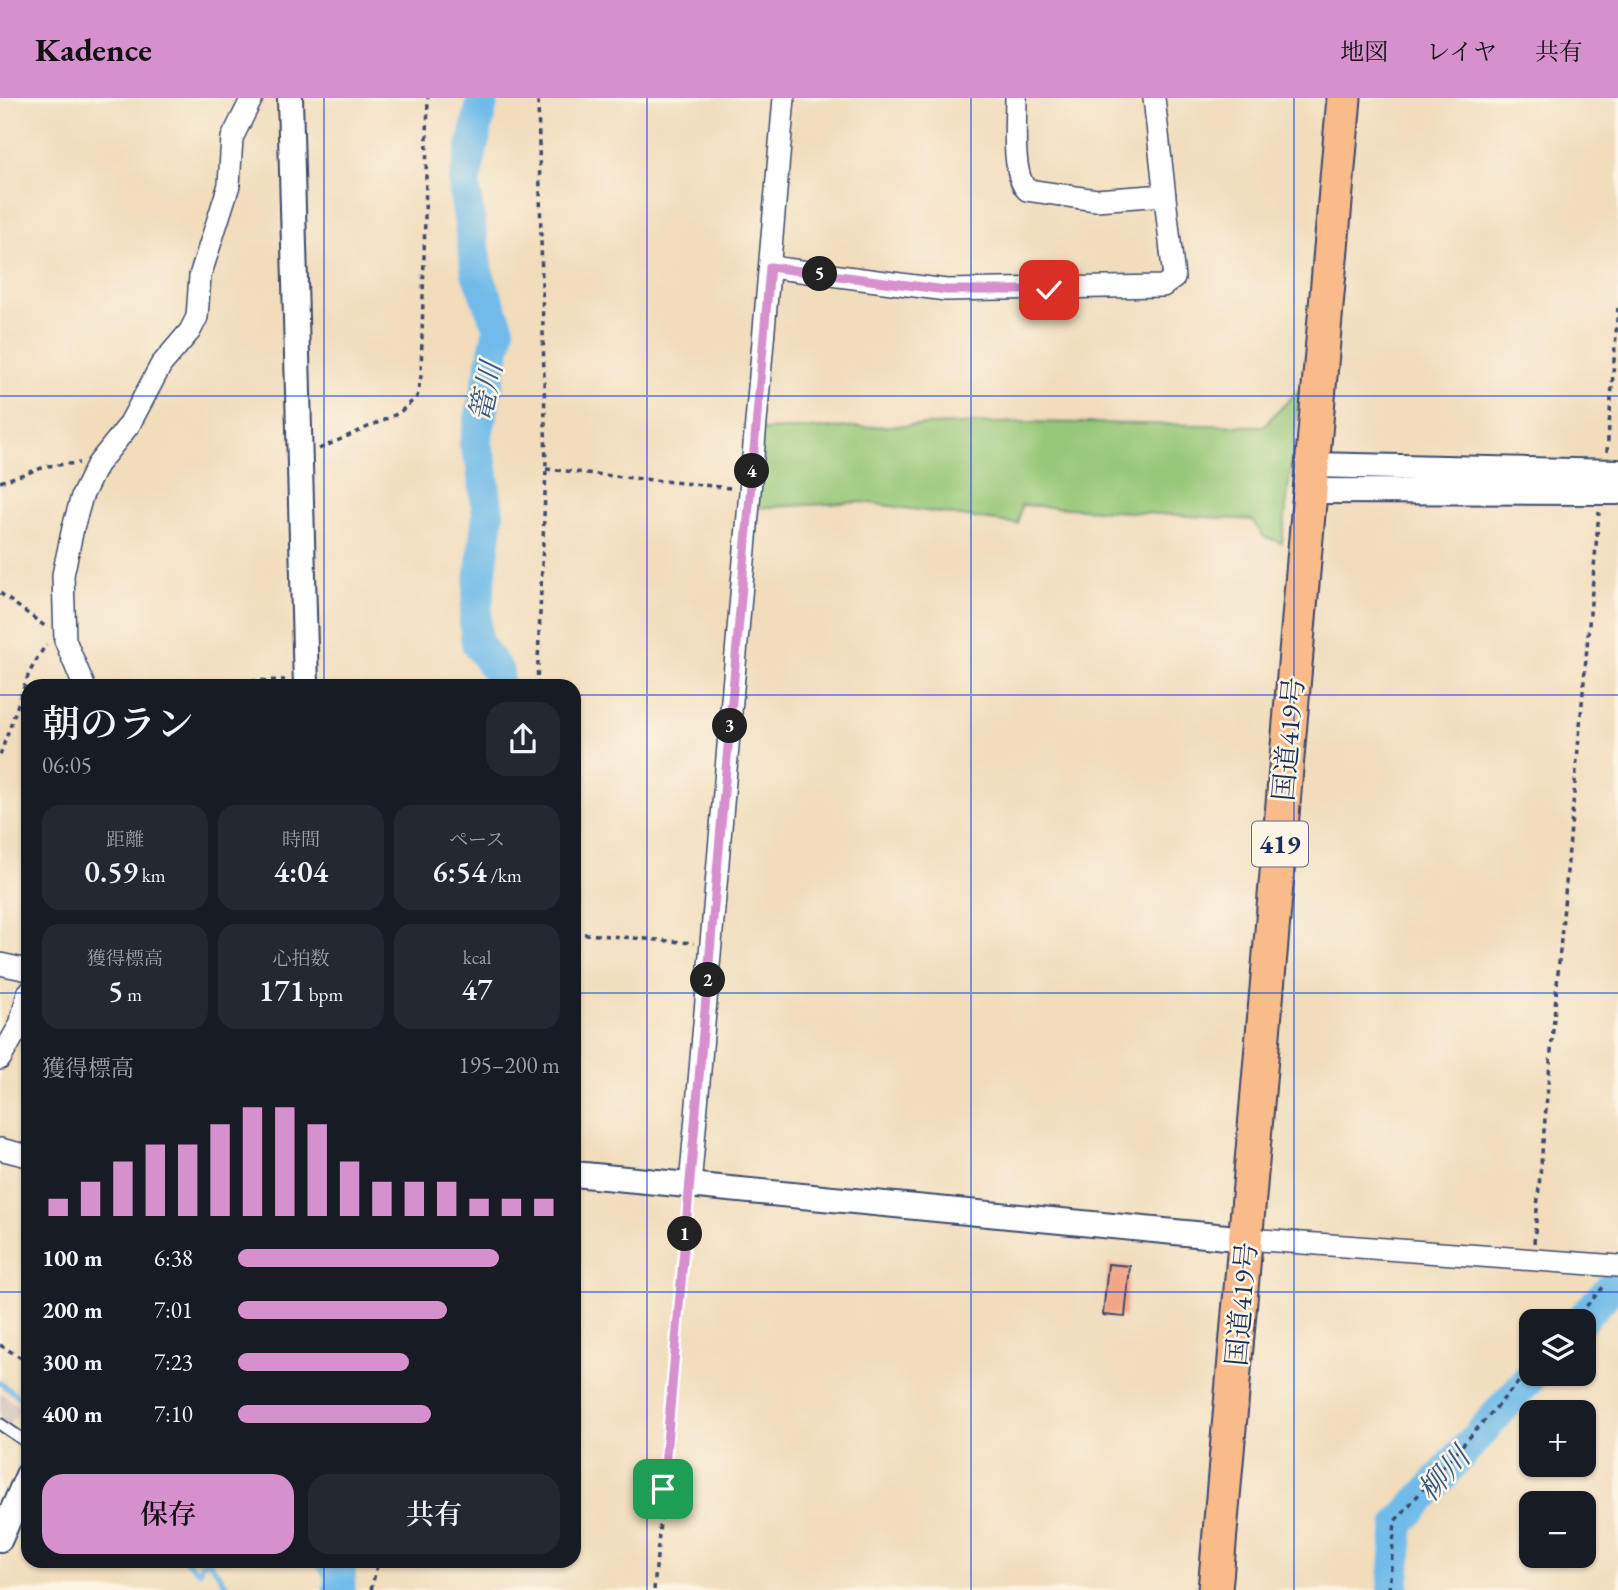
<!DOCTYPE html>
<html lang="ja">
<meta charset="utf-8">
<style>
:root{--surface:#171b24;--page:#242831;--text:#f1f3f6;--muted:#9ea1a6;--accent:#d690ce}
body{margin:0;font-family:"EB Garamond","Noto Serif JP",serif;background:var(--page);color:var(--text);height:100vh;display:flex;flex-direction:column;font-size:26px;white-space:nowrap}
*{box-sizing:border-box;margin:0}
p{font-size:23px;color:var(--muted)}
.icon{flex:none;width:38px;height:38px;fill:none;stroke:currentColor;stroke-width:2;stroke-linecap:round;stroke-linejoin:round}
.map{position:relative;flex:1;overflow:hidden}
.panel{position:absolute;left:21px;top:581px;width:560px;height:889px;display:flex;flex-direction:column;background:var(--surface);border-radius:21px;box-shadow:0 2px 5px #0004}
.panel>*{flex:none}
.fabs{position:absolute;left:1519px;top:1211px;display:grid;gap:14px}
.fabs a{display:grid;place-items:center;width:77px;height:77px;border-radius:14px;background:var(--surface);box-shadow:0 2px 5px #0004;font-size:35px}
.pin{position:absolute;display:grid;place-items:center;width:60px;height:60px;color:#fff;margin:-30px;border-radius:14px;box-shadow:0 4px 10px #0006}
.km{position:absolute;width:35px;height:35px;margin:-18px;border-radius:50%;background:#222;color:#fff;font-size:19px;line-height:35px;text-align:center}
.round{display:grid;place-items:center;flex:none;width:74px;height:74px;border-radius:21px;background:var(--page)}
.head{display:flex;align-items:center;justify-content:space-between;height:119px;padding:0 21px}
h1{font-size:38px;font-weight:600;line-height:52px}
.figures{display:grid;grid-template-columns:repeat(3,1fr);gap:10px;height:119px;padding:7px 21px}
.figures div{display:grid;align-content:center;border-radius:18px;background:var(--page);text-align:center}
.figures b{font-size:30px;font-weight:600}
.figures small{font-size:19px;font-weight:400}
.figures p{font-size:19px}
.chart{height:196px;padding:14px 21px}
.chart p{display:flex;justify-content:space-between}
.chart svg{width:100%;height:126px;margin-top:7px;stroke:var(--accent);stroke-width:6}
.cta{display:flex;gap:14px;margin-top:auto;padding:14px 21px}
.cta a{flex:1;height:80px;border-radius:21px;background:var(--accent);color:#111;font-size:28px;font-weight:600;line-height:80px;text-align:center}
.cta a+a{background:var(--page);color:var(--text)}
ul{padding:0 21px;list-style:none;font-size:23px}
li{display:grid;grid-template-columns:112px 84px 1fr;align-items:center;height:52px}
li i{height:18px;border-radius:9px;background:var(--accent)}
header{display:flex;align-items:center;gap:42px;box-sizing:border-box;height:98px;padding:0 35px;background:var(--accent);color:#111}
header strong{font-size:33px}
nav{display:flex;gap:38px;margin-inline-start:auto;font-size:24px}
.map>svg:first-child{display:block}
</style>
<header>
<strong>Kadence</strong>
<nav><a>地図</a><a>レイヤ</a><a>共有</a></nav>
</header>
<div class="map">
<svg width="1618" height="1492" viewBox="0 0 1618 1492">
<rect width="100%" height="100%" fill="#fcf5e5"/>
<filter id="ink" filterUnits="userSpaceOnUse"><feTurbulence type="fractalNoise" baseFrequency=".0143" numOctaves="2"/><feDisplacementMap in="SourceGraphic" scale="14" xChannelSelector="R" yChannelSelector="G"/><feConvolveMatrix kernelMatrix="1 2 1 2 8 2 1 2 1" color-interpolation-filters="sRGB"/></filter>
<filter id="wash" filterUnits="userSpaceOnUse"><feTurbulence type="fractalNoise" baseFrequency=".00686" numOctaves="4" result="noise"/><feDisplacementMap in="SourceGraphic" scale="28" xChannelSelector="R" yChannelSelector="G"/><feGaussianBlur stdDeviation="1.57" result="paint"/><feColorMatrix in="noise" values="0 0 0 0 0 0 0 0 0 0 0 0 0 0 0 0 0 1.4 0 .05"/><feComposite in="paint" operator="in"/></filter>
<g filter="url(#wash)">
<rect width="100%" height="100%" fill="#f1dcbb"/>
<path fill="#cfc0ba" d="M0,1295L22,1310L0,1338Z"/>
<path fill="#97c878" stroke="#597c6b" stroke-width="2" d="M1300,291L1282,445L1264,439L1252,422L1021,407L1018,426L862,404L754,410L762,332L1025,324L1263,328Z"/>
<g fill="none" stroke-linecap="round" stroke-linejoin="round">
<path stroke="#70bbe9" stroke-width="5" d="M0,1285L28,1305
M186,1463L200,1474L201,1466L209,1463L230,1492"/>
<path stroke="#70bbe9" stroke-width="32" d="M483,0L464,87L477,175L499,231L475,346L481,363L488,417L475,523L477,545L498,574V588
M1580,1223L1618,1182
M332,1463L340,1476L339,1492
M1393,1492L1399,1426L1533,1276"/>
</g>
<g id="blocks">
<path fill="#f2a487" d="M1108,1166L1130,1168L1125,1219L1103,1217Z"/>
</g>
</g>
<g filter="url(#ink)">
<use href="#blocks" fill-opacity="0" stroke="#3b496c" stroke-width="2"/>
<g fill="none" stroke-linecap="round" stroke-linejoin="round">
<g stroke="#3b496c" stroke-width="14">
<path id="service" d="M0,1326L28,1345"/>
</g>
<g stroke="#3b496c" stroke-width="24">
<path id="minor" d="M1016,0C1016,22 1011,76 1027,92L1096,102L1165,97
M770,169L946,192L1163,188L1174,180L1154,0
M84,588L65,542L63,477L73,430L82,398L97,367L129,327L161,267L190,233L197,219L200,178L229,87L232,40L252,0
M0,866L28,872
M0,961L20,927L28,895
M0,1051L28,1058
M690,1088L784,0
M1247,1141L1618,1168"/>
</g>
<g stroke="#3b496c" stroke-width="28">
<path id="tertiary" d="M290,0L306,588
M1311,367L1618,374
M1309,393L1618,394
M574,1076L1247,1141
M0,1441L28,1377"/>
</g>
<g stroke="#3b496c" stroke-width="37">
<path id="trunk" d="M1215,1492L1344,0"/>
</g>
<path stroke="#3b496c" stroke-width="3.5" stroke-dasharray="5 5" stroke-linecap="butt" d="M319,351L399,315L417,299L421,278L428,0
M1607,354L1618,210
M546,371L731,390
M0,384L48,368L79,365
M0,495L46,529
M151,585L285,582
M537,588L546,371L538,0
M0,657L29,575L46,546
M574,835L694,845
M1534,1145L1599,414
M1573,1223L1606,1186
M0,1247L28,1264
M371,1492L378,1463
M654,1492L688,1107
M1389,1492L1395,1423L1531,1270"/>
<use href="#service" stroke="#fff" stroke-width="10"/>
<use href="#minor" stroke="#fff" stroke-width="21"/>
<use href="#tertiary" stroke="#fff" stroke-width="24"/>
<use href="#trunk" stroke="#fabb8b" stroke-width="33"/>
</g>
</g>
<g fill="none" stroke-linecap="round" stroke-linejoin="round" filter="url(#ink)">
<g stroke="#fff" stroke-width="14">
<path id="route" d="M663,1391L770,169L946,192H1049"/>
</g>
<use href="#route" stroke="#d690ce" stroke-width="9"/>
</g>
<path fill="none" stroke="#1d4ed8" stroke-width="2" stroke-opacity="0.55" d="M324,0V588M647,0V1492M971,0V1492M1294,0V1492M0,298H1618M0,597H28M574,597H1618M0,895H28M574,895H1618M0,1194H28M574,1194H1618M324,1463V1492"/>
<g text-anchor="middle" stroke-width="5" stroke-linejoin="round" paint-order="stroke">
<rect fill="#fcf5e5" stroke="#5e6a86" stroke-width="2" x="1252" y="723.5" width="56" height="45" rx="5"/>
<g font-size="26" font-weight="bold" fill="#1b2f5e">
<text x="1280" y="755">419</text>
</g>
<g font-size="28" fill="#1b2f5e" stroke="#fcf5e5">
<text transform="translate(1288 641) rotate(-85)" y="10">国道419号</text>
<text transform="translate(1241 1206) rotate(-85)" y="10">国道419号</text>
</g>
<g font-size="30" font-style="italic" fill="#355988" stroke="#fcf5e5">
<text transform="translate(486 294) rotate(-78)" y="10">篭川</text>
<text transform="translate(1444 1376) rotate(-48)" y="10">柳川</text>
</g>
</g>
</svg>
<div class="fabs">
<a><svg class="icon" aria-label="layers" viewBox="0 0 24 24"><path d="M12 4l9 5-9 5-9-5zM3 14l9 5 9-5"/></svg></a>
<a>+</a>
<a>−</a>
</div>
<div class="pin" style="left:663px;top:1391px;background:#1e9e55"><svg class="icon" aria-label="arrive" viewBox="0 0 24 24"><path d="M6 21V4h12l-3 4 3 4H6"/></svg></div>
<div class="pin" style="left:1049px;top:192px;background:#d93025"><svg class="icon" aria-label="check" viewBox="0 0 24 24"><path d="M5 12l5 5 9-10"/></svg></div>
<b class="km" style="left:685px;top:1136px">1</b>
<b class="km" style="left:708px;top:882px">2</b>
<b class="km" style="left:730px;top:628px">3</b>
<b class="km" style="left:752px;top:373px">4</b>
<b class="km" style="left:820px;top:176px">5</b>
<section class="panel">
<div class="head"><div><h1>朝のラン</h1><p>06:05</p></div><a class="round"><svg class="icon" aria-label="share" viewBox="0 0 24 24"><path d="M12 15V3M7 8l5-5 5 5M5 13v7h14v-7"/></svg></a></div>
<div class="figures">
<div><p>距離</p><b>0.59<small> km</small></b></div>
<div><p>時間</p><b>4:04</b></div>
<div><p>ペース</p><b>6:54<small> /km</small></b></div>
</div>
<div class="figures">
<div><p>獲得標高</p><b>5<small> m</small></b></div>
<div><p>心拍数</p><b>171<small> bpm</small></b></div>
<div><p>kcal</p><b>47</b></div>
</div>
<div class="chart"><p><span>獲得標高</span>195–200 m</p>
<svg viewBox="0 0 160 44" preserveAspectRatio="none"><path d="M5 44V38M15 44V32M25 44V25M35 44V19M45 44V19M55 44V12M65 44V6M75 44V6M85 44V12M95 44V25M105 44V32M115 44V32M125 44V32M135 44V38M145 44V38M155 44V38"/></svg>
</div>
<ul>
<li><b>100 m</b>6:38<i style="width:81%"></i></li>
<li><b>200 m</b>7:01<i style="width:65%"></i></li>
<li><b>300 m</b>7:23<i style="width:53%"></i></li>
<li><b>400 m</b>7:10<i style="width:60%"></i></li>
</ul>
<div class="cta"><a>保存</a><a>共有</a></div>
</section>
</div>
